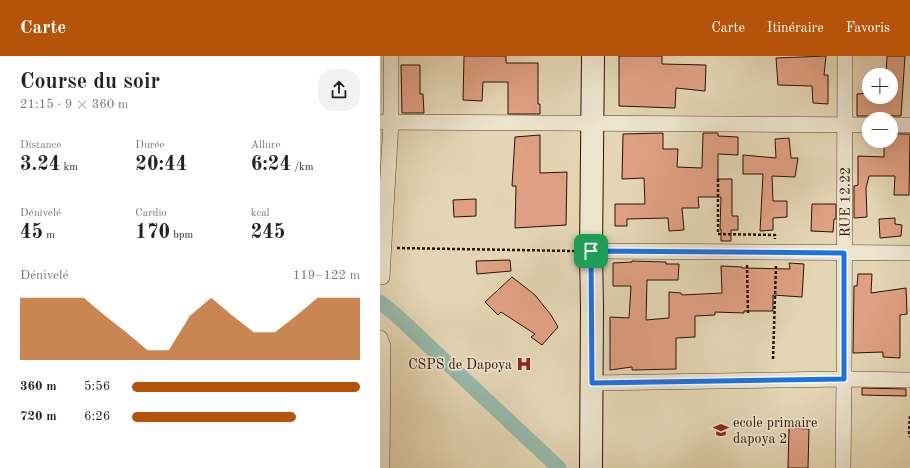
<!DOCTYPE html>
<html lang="fr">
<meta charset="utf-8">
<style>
:root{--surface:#fff;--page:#f2f2f2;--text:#222;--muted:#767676;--accent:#b45309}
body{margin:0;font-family:"Old Standard TT",serif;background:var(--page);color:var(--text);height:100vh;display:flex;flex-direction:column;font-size:15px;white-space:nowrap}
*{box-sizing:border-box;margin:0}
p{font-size:13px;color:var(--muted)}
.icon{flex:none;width:22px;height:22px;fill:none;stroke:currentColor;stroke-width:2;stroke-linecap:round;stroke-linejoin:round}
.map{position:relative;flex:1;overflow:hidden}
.sheet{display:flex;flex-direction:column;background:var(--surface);width:380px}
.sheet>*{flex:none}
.tools{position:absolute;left:482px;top:12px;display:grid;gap:8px}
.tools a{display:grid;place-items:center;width:36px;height:36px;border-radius:50%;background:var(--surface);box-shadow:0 4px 16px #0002;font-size:20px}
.pin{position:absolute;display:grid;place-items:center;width:34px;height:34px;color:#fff;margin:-17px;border-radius:8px;box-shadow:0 2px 6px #0006}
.round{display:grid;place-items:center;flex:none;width:42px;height:42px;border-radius:16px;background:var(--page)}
.overview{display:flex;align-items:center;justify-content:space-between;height:68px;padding:0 20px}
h1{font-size:22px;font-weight:700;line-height:30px}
.figures{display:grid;grid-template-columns:repeat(3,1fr);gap:6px;height:68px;padding:4px 20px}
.figures div{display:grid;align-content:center}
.figures b{font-size:20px;font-weight:700}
.figures small{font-size:11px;font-weight:400}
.figures p{font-size:11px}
.chart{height:112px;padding:8px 20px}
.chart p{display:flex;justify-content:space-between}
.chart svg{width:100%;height:72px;margin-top:4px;fill:var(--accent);opacity:.7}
ul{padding:0 20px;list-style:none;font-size:13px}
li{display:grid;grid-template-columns:64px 48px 1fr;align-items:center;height:30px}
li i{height:10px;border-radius:5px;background:var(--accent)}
header{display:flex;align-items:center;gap:24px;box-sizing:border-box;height:56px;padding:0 20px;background:var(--accent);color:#fff}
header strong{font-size:19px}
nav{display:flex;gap:22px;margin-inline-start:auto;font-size:14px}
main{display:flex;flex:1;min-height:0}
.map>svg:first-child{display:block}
</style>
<header>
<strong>Carte</strong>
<nav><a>Carte</a><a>Itinéraire</a><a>Favoris</a></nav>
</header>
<main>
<section class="sheet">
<div class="overview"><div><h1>Course du soir</h1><p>21:15 · 9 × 360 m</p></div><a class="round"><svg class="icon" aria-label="share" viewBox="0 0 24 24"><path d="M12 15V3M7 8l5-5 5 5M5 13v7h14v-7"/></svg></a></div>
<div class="figures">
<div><p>Distance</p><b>3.24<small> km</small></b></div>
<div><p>Durée</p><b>20:44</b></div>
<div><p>Allure</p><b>6:24<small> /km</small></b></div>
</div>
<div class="figures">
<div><p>Dénivelé</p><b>45<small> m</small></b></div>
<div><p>Cardio</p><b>170<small> bpm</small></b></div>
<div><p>kcal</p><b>245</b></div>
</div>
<div class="chart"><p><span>Dénivelé</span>119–122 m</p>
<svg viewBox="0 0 160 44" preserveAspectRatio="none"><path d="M0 44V6L10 6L20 6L30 6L40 17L50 27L60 38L70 38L80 17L90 6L100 17L110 27L120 27L130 17L140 6L150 6L160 6V44z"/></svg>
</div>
<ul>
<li><b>360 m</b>5:56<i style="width:100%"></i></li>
<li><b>720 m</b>6:26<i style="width:72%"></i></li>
</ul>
</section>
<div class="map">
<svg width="530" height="412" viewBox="0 0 530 412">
<rect width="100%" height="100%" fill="#e4d6b4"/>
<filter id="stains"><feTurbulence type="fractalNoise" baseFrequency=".005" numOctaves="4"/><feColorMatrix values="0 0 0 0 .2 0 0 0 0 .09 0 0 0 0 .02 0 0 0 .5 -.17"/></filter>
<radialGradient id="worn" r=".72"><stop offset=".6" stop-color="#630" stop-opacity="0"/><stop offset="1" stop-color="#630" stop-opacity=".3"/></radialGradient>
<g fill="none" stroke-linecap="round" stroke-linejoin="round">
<path stroke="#96b9aa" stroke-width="15" d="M0,246L16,259L179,412"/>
</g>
<path fill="#e0a083" stroke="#291202" d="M84,0H126V7H158V48H160V58H128V26H103L102,45L83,44Z
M239,0H282V8L326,9L325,35L296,32L295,52L239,50Z
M446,0L444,19H448V48L433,47L432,30L398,29L396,2Z
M507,0H525L521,60H477V38L489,37V41H511V19H506Z
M21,9H40V38H43L44,57H22Z
M283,77V93H298L297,111L322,112L323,77H338V80L358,81V99L338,98V123H352V160H358V174H351V185H341V173H340L341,141H318L319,152H302L304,174L289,175L288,162L247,163V170H235V148H265L264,122L242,123L243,78Z
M511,78H530L529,139H514L515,120H489L486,132L487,161L474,162V130L478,129V100L504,101V85H511Z
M160,79V117L187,116L186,169L135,172L136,130H132L135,81Z
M409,82L411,102H418L415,121L392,120L393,145H407V161L393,162V174L380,175L383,118H363V99L396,102L395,83Z
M96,143V160L74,161L73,144Z
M432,148H456V163H454L453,176L431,175Z
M515,162V168L522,169L521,180L500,182L499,163Z
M130,204L131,215L97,218L96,205Z
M252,205L286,206V208H299L298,224H267L266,264L289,262V236L301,237L302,239L342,237L341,210L362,211V212L410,213L409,207L424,208L422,241L393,239V255H364V257L335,256V259L315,260V281L296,282V313L252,314V311L230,314V261L249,262L251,230H233V207L252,206Z
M478,218H492L491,237L526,232L527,258L520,259V302L503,301V296L473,297L474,230H477Z
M132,221L155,239L171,259L178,271L162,289L151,281L155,278L121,256L118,259L105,246Z
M482,332L526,333V340L482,339Z
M409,372L429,373L428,412H408Z"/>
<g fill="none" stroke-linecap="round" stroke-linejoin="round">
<g stroke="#58432e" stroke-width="16">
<g id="street">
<path d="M0,66L489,69"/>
<path d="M511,69H530"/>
<path d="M211,195L530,197"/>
<path d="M2,221L11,66V0"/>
<path d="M0,282L3,290L2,412"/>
<path d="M212,327L464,323L530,324"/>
<path id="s1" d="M463,412L464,323L465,0"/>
</g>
</g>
<g stroke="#291202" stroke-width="24">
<path id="secondary" d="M211,412L212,251L211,195L213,0"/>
</g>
<path stroke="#291202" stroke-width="2.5" stroke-dasharray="3 2" stroke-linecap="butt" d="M338,123V178L395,179V183
M17,192L194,195
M367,209L368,259
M393,303L396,210
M530,360L529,376L530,381"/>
<use href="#street" stroke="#ede4ce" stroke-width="15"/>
<use href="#secondary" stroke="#ede4ce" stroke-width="22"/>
</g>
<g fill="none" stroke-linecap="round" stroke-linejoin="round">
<g stroke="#fff" stroke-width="8">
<path id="route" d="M211,195L464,197V323L212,327Z"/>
</g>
<use href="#route" stroke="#1a73e8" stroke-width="5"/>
</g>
<defs>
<g id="hospital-bare" transform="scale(1.2)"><path d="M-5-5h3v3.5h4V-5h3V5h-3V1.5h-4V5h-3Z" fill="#8f2418" stroke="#ede4ce" stroke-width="2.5" paint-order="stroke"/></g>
<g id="school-bare" transform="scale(1.2)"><path d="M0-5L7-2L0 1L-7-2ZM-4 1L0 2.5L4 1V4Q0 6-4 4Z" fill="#8f2418" stroke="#ede4ce" stroke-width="2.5" paint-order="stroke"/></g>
</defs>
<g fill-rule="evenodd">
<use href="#hospital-bare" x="144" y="308"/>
<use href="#school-bare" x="341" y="374"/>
</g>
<g text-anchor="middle" stroke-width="3.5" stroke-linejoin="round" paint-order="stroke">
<g font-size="14" fill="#291202" stroke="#ede4ce">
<text dy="5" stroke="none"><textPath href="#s1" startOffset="266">RUE 12.22</textPath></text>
</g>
<g font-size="14" fill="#291202" stroke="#ede4ce" text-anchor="end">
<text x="132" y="313">CSPS de Dapoya</text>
<text x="353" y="371" text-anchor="start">ecole primaire<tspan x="353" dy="16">dapoya 2</tspan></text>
</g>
</g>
<rect width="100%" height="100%" filter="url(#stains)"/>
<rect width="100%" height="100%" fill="url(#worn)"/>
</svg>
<div class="tools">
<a>+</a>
<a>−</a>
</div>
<div class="pin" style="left:211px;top:195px;background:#1e9e55"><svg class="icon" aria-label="arrive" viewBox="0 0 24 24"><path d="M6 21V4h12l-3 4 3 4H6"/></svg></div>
</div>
</main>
